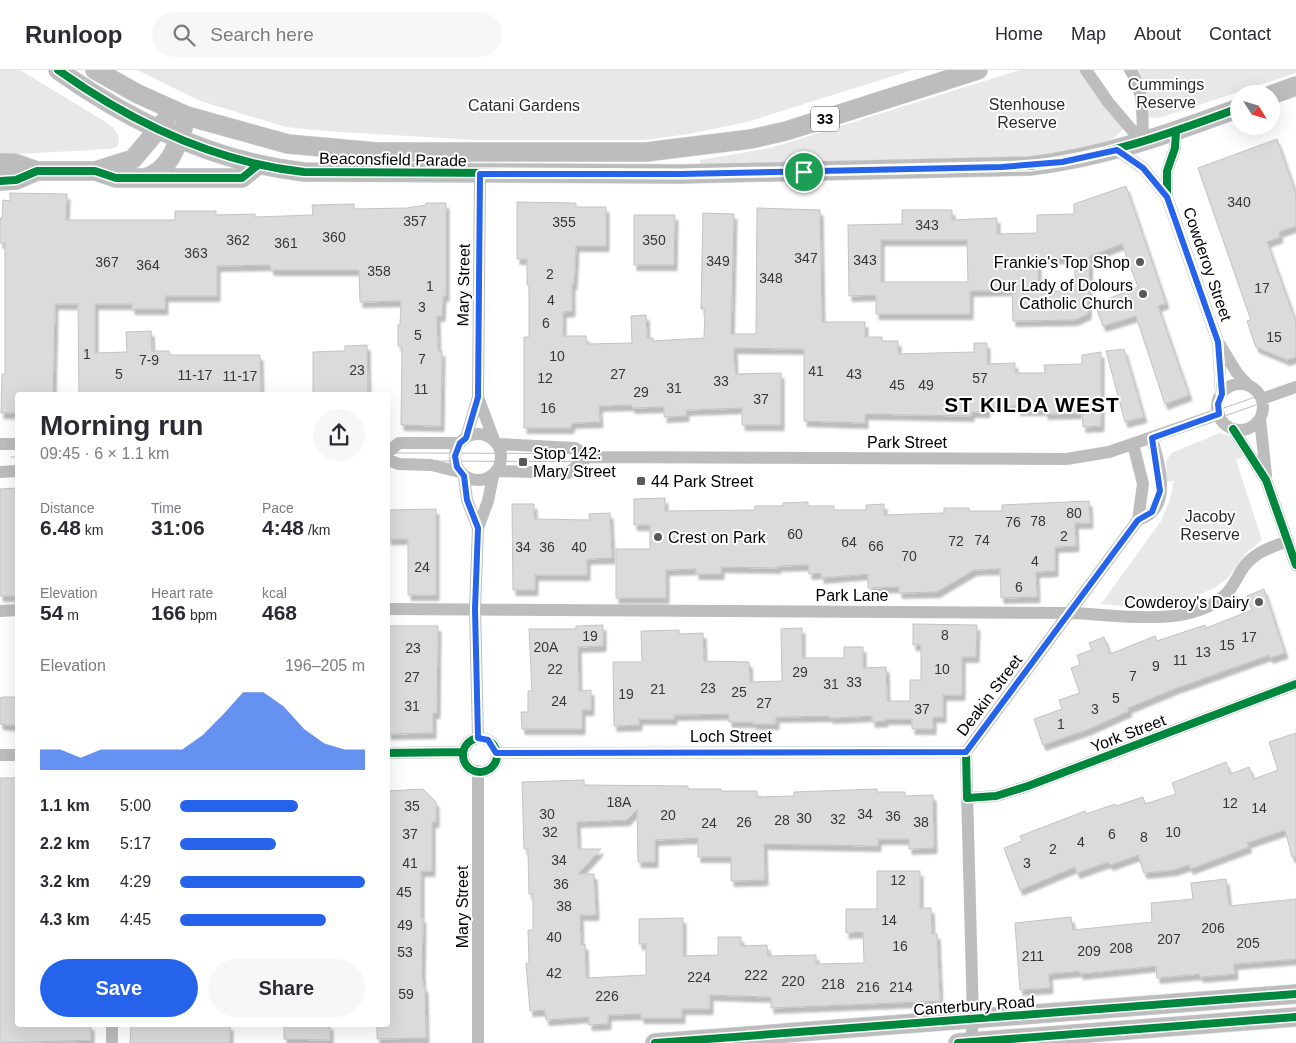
<!DOCTYPE html>
<meta charset="utf-8">
<style>
:root{--surface:#fff;--page:#f7f7f7;--text:#2b2b33;--muted:#7c7c81;--line:#e1e1e2;--accent:#2563eb}
body{margin:0;font-family:Arial,sans-serif;background:var(--page);color:var(--text);height:100vh;display:flex;flex-direction:column;font-size:19px;white-space:nowrap}
*{box-sizing:border-box;margin:0}
p{font-size:16px;color:var(--muted)}
.icon{flex:none;width:28px;height:28px;fill:none;stroke:currentColor;stroke-width:2;stroke-linecap:round;stroke-linejoin:round}
.map{position:relative;flex:1;overflow:hidden}
.details{position:absolute;left:15px;top:322px;width:375px;height:635px;display:flex;flex-direction:column;background:var(--surface);border-radius:5px;box-shadow:0 5px 20px #0002}
.details>*{flex:none}
.needle{width:32px;rotate:127deg}
.tools{position:absolute;left:1230px;top:15px;display:grid;gap:10px}
.tools a{display:grid;place-items:center;width:50px;height:50px;border-radius:50%;background:var(--surface);box-shadow:0 5px 20px #0002;font-size:25px}
.pin{position:absolute;display:grid;place-items:center;width:42px;height:42px;color:#fff;margin:-21px;border:2px solid #fff;border-radius:50%;box-shadow:0 1px 5px #0007}
.round{display:grid;place-items:center;flex:none;width:52px;height:52px;border-radius:26px;background:var(--page)}
.overview{display:flex;align-items:center;justify-content:space-between;height:85px;padding:0 25px}
h1{font-size:28px;font-weight:700;line-height:38px}
.figures{display:grid;grid-template-columns:repeat(3,1fr);gap:8px;height:85px;padding:5px 25px}
.figures div{display:grid;align-content:center}
.figures b{font-size:21px;font-weight:700}
.figures small{font-size:14px;font-weight:400}
.figures p{font-size:14px}
.chart{height:140px;padding:10px 25px}
.chart p{display:flex;justify-content:space-between}
.chart svg{width:100%;height:90px;margin-top:5px;fill:var(--accent);opacity:.7}
.button{display:flex;gap:10px;margin-top:auto;padding:10px 25px}
.button a{flex:1;height:58px;border-radius:30px;background:var(--accent);color:#fff;font-size:20px;font-weight:700;line-height:58px;text-align:center}
.button a+a{background:var(--page);color:var(--text)}
ul{padding:0 25px;list-style:none;font-size:16px}
li{display:grid;grid-template-columns:80px 60px 1fr;align-items:center;height:38px}
li i{height:12px;border-radius:6px;background:var(--accent)}
header{display:flex;align-items:center;gap:30px;box-sizing:border-box;height:70px;padding:0 25px;background:var(--surface);border-bottom:1px solid var(--line)}
header strong{font-size:24px}
nav{display:flex;gap:28px;margin-inline-start:auto;font-size:18px}
.search{width:350px;height:45px;background:var(--page);display:flex;align-items:center;gap:12px;box-sizing:border-box;padding:0 18px;border-radius:28px;color:var(--muted);font-size:19px}
.map>svg:first-child{display:block}
</style>
<header>
<strong>Runloop</strong>
<div class="search"><svg class="icon" aria-label="search" viewBox="0 0 24 24"><circle cx="10" cy="10" r="6"/><path d="M15 15l6 6"/></svg>Search here</div>
<nav><a>Home</a><a>Map</a><a>About</a><a>Contact</a></nav>
</header>
<div class="map">
<svg width="1296" height="973" viewBox="0 0 1296 973">
<defs>
<filter id="shadow"><feDropShadow dx="3" dy="5.5" stdDeviation="1" flood-color="#0004"/></filter>
</defs>
<rect width="100%" height="100%" fill="#fff"/>
<path fill="#e8e8e8" d="M0,0H20L109,54C116,60 122,67 117,77L110,79L0,85Z
M137,0H912L747,52L689,64L645,70H474L325,61L286,57L200,31Z
M1020,0H1081L1125,58L1110,71L1077,80L1016,89L700,96V90L770,78Z
M1134,0H1296V3L1159,48L1146,47Z
M1220,363C1233,365 1239,376 1243,387L1236,390L1262,470L1246,483L1227,509L1214,518L1187,530L1156,539L1101,534L1161,451L1170,429L1174,411L1167,412L1166,392L1171,383Z"/>
<path fill="#dbdbdb" stroke="#c3c3c3" fill-rule="evenodd" filter="url(#shadow)" d="M1277,69L1296,124V156L1279,162L1280,167L1267,172L1296,252V287L1287,290L1256,277L1247,251L1251,250L1198,98Z
M1126,116L1166,233L1158,236L1189,325L1165,334L1136,246L1103,256L1095,234L1138,217L1122,174L1090,186L1088,244L1075,250L1013,251L1012,220L970,221V244H876V225L849,226L848,155L902,154V140H952V150L997,148V164L1037,163V145L1074,144V134ZM881,170H967L968,212H881ZM1075,188V221H1038V189Z
M10,123L67,124L66,150H175V141H216V145L255,144V147L313,145L312,135L354,134V139L407,138L426,135V133H446V226H443L442,246H437L438,281H442L441,356L401,355L402,276H398V255H400L401,231L360,232L359,200H271L270,195L217,196V226H165V239H132V234H95V283L127,282L126,262L151,261L152,281H169L170,285H260L261,325H79L78,234H55L53,325H18V343H1L2,304H5V173H0V148H2L3,130L10,131Z
M517,132L576,133V137H606V176H576L574,214H572V241L563,242V266H586L587,274L632,273L631,246L646,245L647,268H653V271L704,268L705,239H701L703,143L734,144L731,264H756L757,138L820,140L822,252H865V267H882V271H898V284L974,282V273H987V294L1015,293V303H1045L1044,295L1082,294V285L1101,282V356L1083,357L1082,343L1045,344V340H1017L1018,336H987V342H971V346L865,344V353L804,351V279L734,278L735,304L781,303V355H742V338L686,340V346L664,347V337L632,338L631,335L599,336L600,352L572,353L571,358H524V267H529V215H527V189H517Z
M634,145H675L674,195H634Z
M367,275L368,325H313V282L345,281V276Z
M1124,279L1144,347L1125,352L1106,281Z
M18,418V526H0V419Z
M665,428V441L755,440V436H783V433L808,432V436H834V440H866V435L884,434V445L944,443V438H969V441H1002V435L1089,431L1090,453H1075L1076,476L1055,477V501L1036,502L1037,527L1001,528L1000,499L974,500L937,522L899,523V517L868,518V504L821,508V503L809,504V495L777,496L778,498L721,497V504H696V499L666,500V528H616V479H650V455H634V429Z
M512,434H534V449L590,450L589,444L610,443L612,488L587,489V505H535V520H513Z
M436,439V525H408V469H388V440Z
M1264,519L1285,583L1270,588L1269,585L1174,619L1128,638L1129,641L1089,659L1043,675L1034,649L1062,639L1059,630L1080,623L1071,598L1080,595L1077,585L1092,580L1089,573L1104,567L1110,584L1155,566L1157,571L1205,555L1206,558L1252,540L1247,526Z
M913,554L977,555L976,587H962V625H943V647H933V659H912V649H885V651L872,652V646L830,648V646L776,647V654H753V652H729V644L674,645V649H639V655L614,656L613,592H642L641,561L679,560V564L703,563L704,591L749,592L750,612L782,611L781,559L802,558V588H844V577H863V598L886,597L887,631H910V610H921V575H913Z
M603,555V576L578,577L579,621L591,620V640H582V659H522L521,642H528V621H532L529,559H576V556Z
M388,556H438L437,643H433V663L388,664Z
M3,627H18V656L0,654V628Z
M1296,663V787H1292L1285,760L1247,773L1249,777L1190,799L1189,795L1174,800L1144,803L1138,785L1110,795L1108,792L1077,803L1075,797L1020,820L1004,778L1022,771L1020,766L1085,741L1086,744L1115,734L1116,736L1143,727L1145,734L1176,724L1172,713L1226,692L1230,704L1249,697L1254,709L1278,700L1269,672Z
M0,708H18V955H91V970L0,973Z
M584,710V715L688,716V719H721V721H757V727L794,726V722L877,719V722H905V726L933,725L934,778L909,779V769H878V776L764,774L765,810L731,811V787H698V768L655,770V792H638L637,740L627,750L577,752L578,779H601L578,804H594L596,845H580L581,875L585,874L586,908L646,905V874H639V849L683,848V886L718,885V867H741V876L767,875L768,886L816,885V894L864,893L863,862L846,863V839H877V801H920V838H931L932,864H937L940,931L771,938V927L710,925V939H682V948H641V944L608,945V954L589,955V947L546,950L545,940L530,941L526,893H529L528,860H533V824H529L528,779H524L522,712Z
M423,719L436,732V752H432V801H421V848H423L422,901L423,917H425L426,968L377,969V955H388V721Z
M1226,809L1229,836L1296,829V889L1234,894L1235,904L1200,907V904L1157,908L1156,896L1080,904V901L1049,904L1050,918L1020,920L1015,853L1071,847L1073,860L1152,852L1151,833L1193,829L1191,813Z
M131,955H230V973H130Z
M284,955H330V970L284,969Z"/>
<g fill="none" stroke-linecap="round" stroke-linejoin="round">
<g stroke="#dbdbdb" stroke-width="20">
<path id="primary" d="M58,0C131,52 214,92 304,102L681,104L1030,96C1104,87 1169,64 1239,38
M95,0L138,24L187,46L288,74L377,82H646L751,69L786,61L978,0
M1271,25L1296,16
M0,93H14L37,101H95L133,89L165,51
M95,101L116,108H242L258,95
M145,108C168,101 176,79 183,58
M0,111L16,110L37,101
M655,973L1296,924
M958,973L1296,947"/>
</g>
<path stroke="#bdbdbd" stroke-width="12" d="M1086,0L1108,32L1143,73
M1130,0C1145,20 1142,49 1143,73
M1117,80L1143,98L1167,127L1218,272L1221,324
M1167,127V101L1175,78L1176,61
M1218,272L1237,303L1249,316
M1217 337a23 23 0 1 1 46 0a23 23 0 1 1-46 0Z
M478,327L494,370
M1262,329L1296,317
M1260,349L1266,405
M1233,359L1266,410L1296,495
M455 387a23 23 0 1 1 46 0a23 23 0 1 1-46 0Z
M466,368L478,327L480,104
M0,374H18
M498,374L575,378L588,387L1066,389L1109,382L1219,344
M1133,374L1143,414L1138,450
M388,382L399,373H460
M388,390L399,394L431,395L460,402
M497,401L568,403L588,387
M0,402L18,401
M464,406L467,430L478,458
M388,539L1071,543C1116,544 1187,559 1224,526C1232,519 1236,510 1241,501C1252,483 1269,478 1288,471
M0,541L18,540
M478,668L475,539L478,458L488,431L493,406
M463 685a17 17 0 1 1 34 0a17 17 0 1 1-34 0Z
M388,683L463,682
M496,683L966,682
M0,685H18
M967,728L996,726L1028,716L1296,614
M112,955V973
M971,972L973,949L966,682L1138,450C1142,448 1149,446 1152,442C1169,426 1158,388 1152,369
M478,973V701"/>
<use href="#primary" stroke="#bdbdbd" stroke-width="19"/>
<path stroke="#bdbdbd" stroke-width="1" d="M388,383L1065,385L1108,378L1296,313
M11,387H18
M388,391L1066,393L1110,386L1296,321"/>
<g stroke="#fff" stroke-width="11">
<path id="cycleway" d="M58,0C131,52 214,92 304,102L681,104L1030,96C1104,87 1169,64 1239,38
M1117,80L1143,98L1167,127L1218,272L1221,324
M0,111L16,110L37,101H95L116,108H242L258,95
M1167,127V101L1175,78L1176,61
M1233,359L1266,410L1296,495
M463 685a17 17 0 1 1 34 0a17 17 0 1 1-34 0Z
M388,683L463,682
M496,683L966,682L967,728L996,726L1028,716L1296,614
M655,973L1296,924
M958,973L1296,947"/>
</g>
<use href="#cycleway" stroke="#00873e" stroke-width="8"/>
</g>
<g fill="none" stroke-linecap="round" stroke-linejoin="round">
<g stroke="#fff" stroke-width="10">
<path id="route" d="M1117,80L1143,98L1167,127L1218,272L1222,324L1218,334L1219,344L1152,368L1160,421L1152,442L1138,450L966,682L496,683L488,670L478,668L475,539L478,458L467,430L464,406L457,397L455,386L460,373L466,368L478,327L480,104H681L1002,97L1062,92Z"/>
</g>
<use href="#route" stroke="#2563eb" stroke-width="6"/>
</g>
<g fill="#595959" stroke="#fff" stroke-width="2">
<circle cx="1140" cy="192" r="5"/>
<circle cx="1143" cy="224" r="5"/>
<rect x="518" y="387" width="10" height="10" rx="2.5"/>
<rect x="636" y="406" width="10" height="10" rx="2.5"/>
<circle cx="658" cy="467" r="5"/>
<circle cx="1259" cy="532" r="5"/>
</g>
<g text-anchor="middle" stroke-width="4" stroke-linejoin="round" paint-order="stroke">
<g font-size="14" fill="#373737">
<text x="1239" y="137">340</text>
<text x="415" y="156">357</text>
<text x="564" y="157">355</text>
<text x="927" y="160">343</text>
<text x="334" y="172">360</text>
<text x="238" y="175">362</text>
<text x="654" y="175">350</text>
<text x="286" y="178">361</text>
<text x="196" y="188">363</text>
<text x="806" y="193">347</text>
<text x="865" y="195">343</text>
<text x="718" y="196">349</text>
<text x="107" y="197">367</text>
<text x="148" y="200">364</text>
<text x="379" y="206">358</text>
<text x="550" y="209">2</text>
<text x="771" y="213">348</text>
<text x="430" y="221">1</text>
<text x="1262" y="223">17</text>
<text x="551" y="235">4</text>
<text x="422" y="242">3</text>
<text x="546" y="258">6</text>
<text x="418" y="270">5</text>
<text x="1274" y="272">15</text>
<text x="87" y="289">1</text>
<text x="557" y="291">10</text>
<text x="422" y="294">7</text>
<text x="149" y="295">7-9</text>
<text x="357" y="305">23</text>
<text x="816" y="306">41</text>
<text x="119" y="309">5</text>
<text x="618" y="309">27</text>
<text x="854" y="309">43</text>
<text x="195" y="310">11-17</text>
<text x="240" y="311">11-17</text>
<text x="545" y="313">12</text>
<text x="980" y="313">57</text>
<text x="721" y="316">33</text>
<text x="897" y="320">45</text>
<text x="926" y="320">49</text>
<text x="674" y="323">31</text>
<text x="421" y="324">11</text>
<text x="641" y="327">29</text>
<text x="761" y="334">37</text>
<text x="548" y="343">16</text>
<text x="1074" y="448">80</text>
<text x="1038" y="456">78</text>
<text x="1013" y="457">76</text>
<text x="795" y="469">60</text>
<text x="1064" y="471">2</text>
<text x="982" y="475">74</text>
<text x="956" y="476">72</text>
<text x="849" y="477">64</text>
<text x="876" y="481">66</text>
<text x="523" y="482">34</text>
<text x="547" y="482">36</text>
<text x="579" y="482">40</text>
<text x="909" y="491">70</text>
<text x="1035" y="496">4</text>
<text x="422" y="502">24</text>
<text x="1019" y="522">6</text>
<text x="945" y="570">8</text>
<text x="590" y="571">19</text>
<text x="1249" y="572">17</text>
<text x="1227" y="580">15</text>
<text x="546" y="582">20A</text>
<text x="413" y="583">23</text>
<text x="1203" y="587">13</text>
<text x="1180" y="595">11</text>
<text x="1156" y="601">9</text>
<text x="555" y="604">22</text>
<text x="942" y="604">10</text>
<text x="800" y="607">29</text>
<text x="1133" y="611">7</text>
<text x="412" y="612">27</text>
<text x="854" y="617">33</text>
<text x="831" y="619">31</text>
<text x="708" y="623">23</text>
<text x="658" y="624">21</text>
<text x="739" y="627">25</text>
<text x="626" y="629">19</text>
<text x="1116" y="633">5</text>
<text x="559" y="636">24</text>
<text x="764" y="638">27</text>
<text x="412" y="641">31</text>
<text x="922" y="644">37</text>
<text x="1095" y="644">3</text>
<text x="1061" y="659">1</text>
<text x="619" y="737">18A</text>
<text x="1230" y="738">12</text>
<text x="412" y="741">35</text>
<text x="1259" y="743">14</text>
<text x="547" y="749">30</text>
<text x="865" y="749">34</text>
<text x="668" y="750">20</text>
<text x="893" y="751">36</text>
<text x="804" y="753">30</text>
<text x="838" y="754">32</text>
<text x="782" y="755">28</text>
<text x="744" y="757">26</text>
<text x="921" y="757">38</text>
<text x="709" y="758">24</text>
<text x="550" y="767">32</text>
<text x="1173" y="767">10</text>
<text x="410" y="769">37</text>
<text x="1112" y="769">6</text>
<text x="1144" y="772">8</text>
<text x="1081" y="777">4</text>
<text x="1053" y="784">2</text>
<text x="559" y="795">34</text>
<text x="410" y="798">41</text>
<text x="1027" y="798">3</text>
<text x="898" y="815">12</text>
<text x="561" y="819">36</text>
<text x="404" y="827">45</text>
<text x="564" y="841">38</text>
<text x="889" y="855">14</text>
<text x="405" y="860">49</text>
<text x="1213" y="863">206</text>
<text x="554" y="872">40</text>
<text x="1169" y="874">207</text>
<text x="1248" y="878">205</text>
<text x="900" y="881">16</text>
<text x="1121" y="883">208</text>
<text x="1089" y="886">209</text>
<text x="405" y="887">53</text>
<text x="1033" y="891">211</text>
<text x="554" y="908">42</text>
<text x="756" y="910">222</text>
<text x="699" y="912">224</text>
<text x="793" y="916">220</text>
<text x="833" y="919">218</text>
<text x="868" y="922">216</text>
<text x="901" y="922">214</text>
<text x="406" y="929">59</text>
<text x="607" y="931">226</text>
</g>
<rect fill="#fff" stroke="#4c4c4c" stroke-width="1" x="811" y="36.5" width="28" height="25" rx="4"/>
<g font-size="15" font-weight="bold" fill="#000">
<text x="825" y="54">33</text>
</g>
<g font-size="16" fill="#2c2c2c" stroke="#fff">
<text x="1166" y="20">Cummings<tspan x="1166" dy="18">Reserve</tspan></text>
<text x="1027" y="40">Stenhouse<tspan x="1027" dy="18">Reserve</tspan></text>
<text x="524" y="41">Catani Gardens</text>
<text x="1210" y="452">Jacoby<tspan x="1210" dy="18">Reserve</tspan></text>
</g>
<g font-size="16" fill="#000" stroke="#fff">
<text transform="translate(393 89) rotate(1)" y="6">Beaconsfield Parade</text>
<text transform="translate(1208 194) rotate(71)" y="6">Cowderoy Street</text>
<text transform="translate(463 215) rotate(-89)" y="6">Mary Street</text>
<text x="907" y="378">Park Street</text>
<text x="852" y="531">Park Lane</text>
<text transform="translate(989 625) rotate(-53)" y="6">Deakin Street</text>
<text transform="translate(1128 663) rotate(-21)" y="6">York Street</text>
<text x="731" y="672">Loch Street</text>
<text transform="translate(462 837) rotate(-90)" y="6">Mary Street</text>
<text transform="translate(974 935) rotate(-4)" y="6">Canterbury Road</text>
</g>
<g font-size="16" fill="#000" stroke="#fff" text-anchor="end">
<text x="1130" y="198">Frankie's Top Shop</text>
<text x="1133" y="221">Our Lady of Dolours<tspan x="1133" dy="18">Catholic Church</tspan></text>
<text x="533" y="389" text-anchor="start">Stop 142:<tspan x="533" dy="18">Mary Street</tspan></text>
<text x="651" y="417" text-anchor="start">44 Park Street</text>
<text x="668" y="473" text-anchor="start">Crest on Park</text>
<text x="1249" y="538">Cowderoy's Dairy</text>
</g>
<g font-size="21" font-weight="bold" letter-spacing="1" fill="#000" stroke="#fff">
<text x="1032" y="342">ST KILDA WEST</text>
</g>
</g>
</svg>
<div class="tools">
<a><svg class="needle" viewBox="-14 -14 28 28"><path d="M0-13l5 13h-10z" fill="#e53935"/><path d="M0 13l5-13h-10z" fill="#7c7c81"/></svg></a>
</div>
<div class="pin" style="left:804px;top:102px;background:#1e9e55"><svg class="icon" aria-label="arrive" viewBox="0 0 24 24"><path d="M6 21V4h12l-3 4 3 4H6"/></svg></div>
<section class="details">
<div class="overview"><div><h1>Morning run</h1><p>09:45 · 6 × 1.1 km</p></div><a class="round"><svg class="icon" aria-label="share" viewBox="0 0 24 24"><path d="M12 15V3M7 8l5-5 5 5M5 13v7h14v-7"/></svg></a></div>
<div class="figures">
<div><p>Distance</p><b>6.48<small> km</small></b></div>
<div><p>Time</p><b>31:06</b></div>
<div><p>Pace</p><b>4:48<small> /km</small></b></div>
</div>
<div class="figures">
<div><p>Elevation</p><b>54<small> m</small></b></div>
<div><p>Heart rate</p><b>166<small> bpm</small></b></div>
<div><p>kcal</p><b>468</b></div>
</div>
<div class="chart"><p><span>Elevation</span>196–205 m</p>
<svg viewBox="0 0 160 44" preserveAspectRatio="none"><path d="M0 44V34L10 34L20 38L30 34L40 34L50 34L60 34L70 34L80 27L90 17L100 6L110 6L120 13L130 24L140 31L150 34L160 34V44z"/></svg>
</div>
<ul>
<li><b>1.1 km</b>5:00<i style="width:64%"></i></li>
<li><b>2.2 km</b>5:17<i style="width:52%"></i></li>
<li><b>3.2 km</b>4:29<i style="width:100%"></i></li>
<li><b>4.3 km</b>4:45<i style="width:79%"></i></li>
</ul>
<div class="button"><a>Save</a><a>Share</a></div>
</section>
</div>
